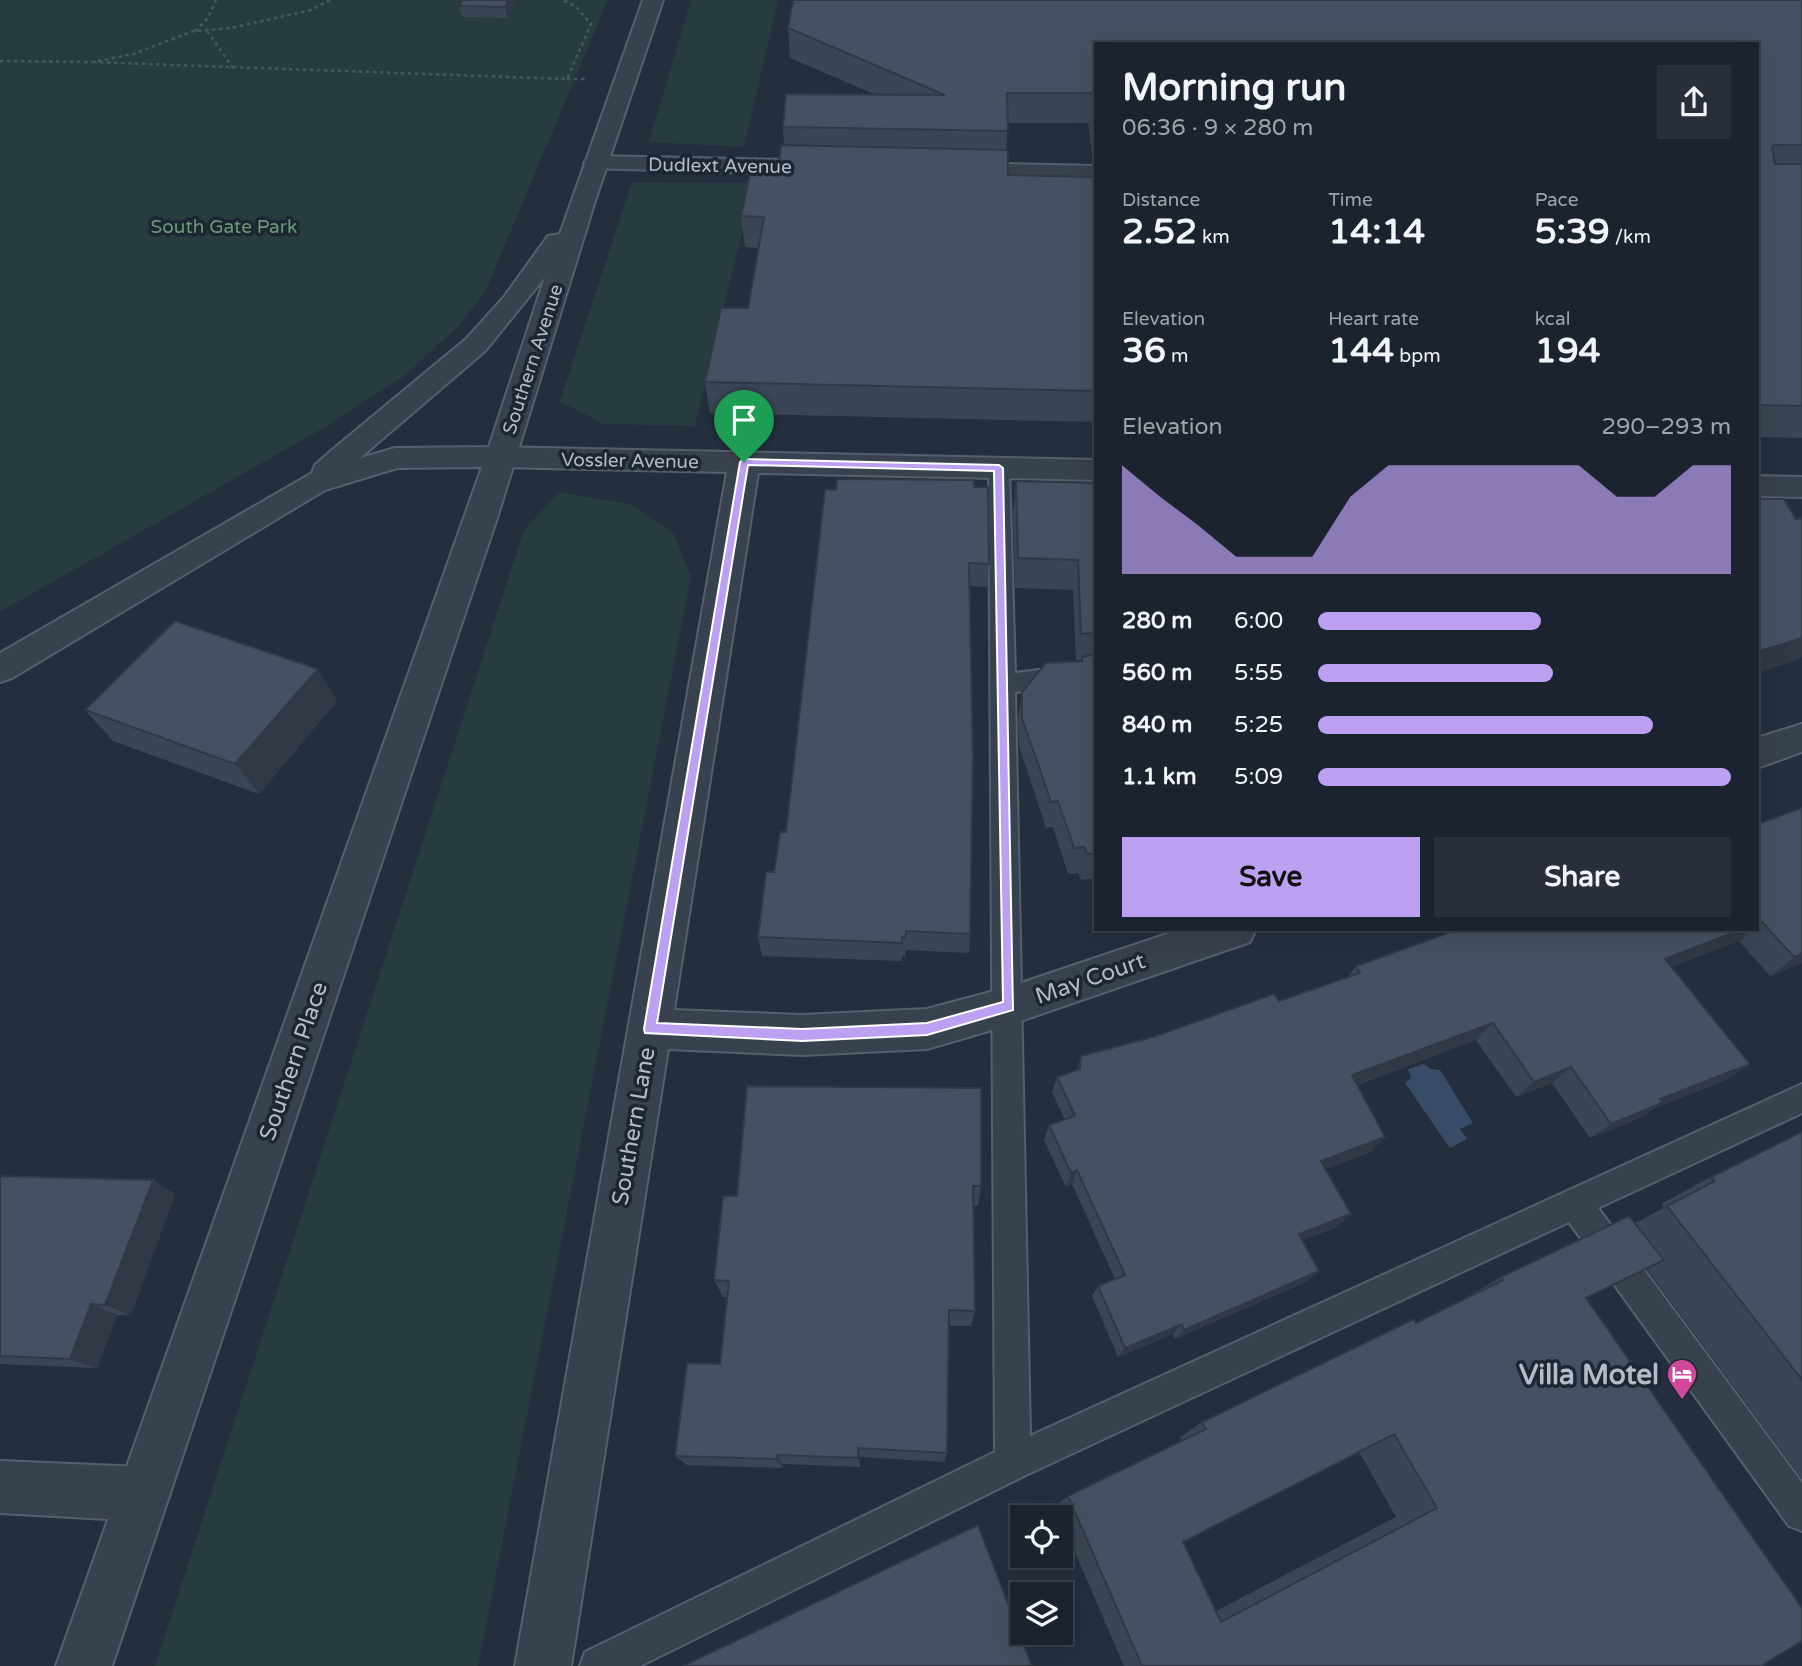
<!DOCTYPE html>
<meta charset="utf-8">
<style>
:root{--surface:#1b232e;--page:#282f3a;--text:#f1f3f6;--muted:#a0a4aa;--line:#39404a;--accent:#bca0f2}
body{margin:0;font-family:"Varela Round",sans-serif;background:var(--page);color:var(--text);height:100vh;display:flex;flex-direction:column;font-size:26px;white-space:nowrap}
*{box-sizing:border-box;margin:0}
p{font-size:23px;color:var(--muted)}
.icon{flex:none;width:38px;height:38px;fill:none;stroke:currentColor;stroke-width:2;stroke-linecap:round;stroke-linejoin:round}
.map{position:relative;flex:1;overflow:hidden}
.panel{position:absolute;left:1094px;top:42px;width:665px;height:889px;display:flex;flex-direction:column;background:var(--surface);border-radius:0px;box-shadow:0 7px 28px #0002,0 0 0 2px var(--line)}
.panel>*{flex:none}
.buttons{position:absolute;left:1010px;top:1505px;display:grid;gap:14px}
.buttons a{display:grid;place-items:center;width:63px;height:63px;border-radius:0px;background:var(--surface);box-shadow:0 7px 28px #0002,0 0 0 2px var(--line);font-size:35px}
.pin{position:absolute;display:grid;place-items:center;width:60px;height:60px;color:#fff;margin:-72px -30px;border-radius:50% 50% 50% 0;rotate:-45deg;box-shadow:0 0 7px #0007}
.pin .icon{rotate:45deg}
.round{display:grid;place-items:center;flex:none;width:74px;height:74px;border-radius:0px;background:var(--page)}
.head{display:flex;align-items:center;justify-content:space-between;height:119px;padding:0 28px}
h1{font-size:38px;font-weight:700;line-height:52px}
.stats{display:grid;grid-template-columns:repeat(3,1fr);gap:10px;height:119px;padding:7px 28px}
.stats div{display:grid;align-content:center}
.stats b{font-size:35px;font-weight:700}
.stats small{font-size:19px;font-weight:400}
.stats p{font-size:19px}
.chart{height:196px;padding:14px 28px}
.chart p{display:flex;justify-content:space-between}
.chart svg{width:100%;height:126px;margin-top:7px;fill:var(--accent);opacity:.7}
.action{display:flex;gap:14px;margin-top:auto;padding:14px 28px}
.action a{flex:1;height:80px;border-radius:0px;background:var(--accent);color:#111;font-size:28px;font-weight:700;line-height:80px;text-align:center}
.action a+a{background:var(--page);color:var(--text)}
ul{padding:0 28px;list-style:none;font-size:23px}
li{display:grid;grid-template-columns:112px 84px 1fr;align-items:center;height:52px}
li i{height:18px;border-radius:9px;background:var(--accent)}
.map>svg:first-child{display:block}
</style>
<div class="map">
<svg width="1802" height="1666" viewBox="0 0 1802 1666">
<rect width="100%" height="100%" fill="#242f3e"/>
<path fill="#263c3f" d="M0,0H608L485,292L459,325L407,374L332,423L0,612Z
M691,0H778L744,147L649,142Z
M632,182L754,183L695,426L603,424L560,401Z
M559,492L631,504L674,534L691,577L478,1666H155L524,530Z"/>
<path fill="#394c67" d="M1424,1064L1431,1069L1440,1070L1473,1123L1460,1129L1467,1139L1450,1148L1405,1083L1411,1078L1408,1069Z"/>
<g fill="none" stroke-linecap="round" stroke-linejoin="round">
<g stroke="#565f6c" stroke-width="4">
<path id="service" d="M999,461L1009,468L1015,673L1096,663V681L1015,692L1030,1436L1802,1084V1113L1598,1208L1802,1483V1531L1789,1526L1569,1222L1026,1475L640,1666H580L585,1652L995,1452L989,468Z"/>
</g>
<g stroke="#565f6c" stroke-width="4">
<path id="minor" d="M596,156L831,161L839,163L843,168L839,173L831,175L588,168L584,163L588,158Z
M954,163L1096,166V180L946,175L942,170L946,165Z
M501,447L1096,460V480L758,473L674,1010L802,1015L927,1009L1009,987L1182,929H1256L1250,942L1009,1025L927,1049L802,1055L668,1049L571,1666H515L727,472L501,467L490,464L486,457L490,450Z
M1757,476L1802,477V497L1757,496Z
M1802,724V752L1757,768V738Z
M0,1461L143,1467L162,1475L170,1494L162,1513L143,1521L0,1513Z"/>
</g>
<g stroke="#565f6c" stroke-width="4">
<path id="tertiary" d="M643,0H663L595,201L498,515L112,1666H56L482,467L397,468L325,490L12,678L0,682V653L312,473L315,465L332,450L466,339L504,297L548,236L560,234ZM545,277L489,447L395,448L360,458L485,351Z"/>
</g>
<path stroke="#44595c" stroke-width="2.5" stroke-dasharray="3.5 3.5" stroke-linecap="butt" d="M195,31L208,18L216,0
M207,31L233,68
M0,61L93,62L133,54L194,31L231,28L311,10L330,0
M93,62L567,79L591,24L576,7L563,0
M567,79H587"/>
<use href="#service" fill="#38414e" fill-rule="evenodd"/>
<use href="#minor" fill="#38414e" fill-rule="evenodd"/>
<use href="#tertiary" fill="#38414e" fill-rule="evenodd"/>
</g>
<path fill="#3b4654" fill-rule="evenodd" d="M463,0H516L507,18L462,17L459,6Z
M1802,0V438L1757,437V44H1096V165L1093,163L1088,123H1008L1006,150L1008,175L1096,177V422L710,413L705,382L748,308L759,248L745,247L741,216L778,171L784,145L783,127L874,94L790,58L788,28Z
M1016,481L1096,483V878L1081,880L1078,873L1068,874L1053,827L1046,828L1019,746L1018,721L1022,692L1076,661L1073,590L1015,588L1013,511Z
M974,487L989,564L987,587L969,586L970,934L969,953L906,950L905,956H902V961L762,956L758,937L786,832L836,490Z
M337,701L259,794L113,741L85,710Z
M1757,824L1802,963L1770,976L1739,941L1671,967L1750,1064L1726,1080L1655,1108L1640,1118L1590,1138L1552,1083L1516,1097L1476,1040L1357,1085L1371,1152L1325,1169L1338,1227L1302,1240L1319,1271L1306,1282L1175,1339L1173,1334L1118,1357L1092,1296L1098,1286L1115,1279L1072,1184L1066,1187L1044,1140L1049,1125L1065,1120L1052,1092L1057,1077L1077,1070L1081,1056L1279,1001L1348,977L1356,966L1459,929H1757Z
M747,1086L981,1186L978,1206H974L975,1311L971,1326H949L947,1453L944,1462L860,1457V1467L783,1464V1468L687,1465L675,1456L720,1364L727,1297H723L714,1280L737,1196Z
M1802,1132V1479L1646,1268L1586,1298L1761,1666H1124L1055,1506L1068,1496L1182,1441L1180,1437L1202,1422L1459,1302L1501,1277L1635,1223L1664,1208L1661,1204L1711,1177ZM1359,1452L1396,1517L1216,1611L1183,1542Z
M0,1176L153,1180L175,1194L131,1315H117L97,1368L0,1364Z"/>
<path fill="#303945" d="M508,0H516L507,18L505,7Z
M1802,638V657L1800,659L1757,673V652Z
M318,669L337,701L259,794L235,764Z
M1743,929H1753L1739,941L1644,977L1665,959Z
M1802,954V963L1770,976L1794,957Z
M1493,1023L1476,1040L1339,1091L1352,1075Z
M1750,1064L1726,1080L1655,1108L1640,1118L1590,1138L1611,1124L1660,1099Z
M1571,1067L1552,1083L1516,1097L1534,1082Z
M1385,1137L1371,1152L1308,1175L1321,1161Z
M1077,1170L1072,1184L1066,1187L1071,1173Z
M153,1180L175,1194L131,1315L105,1305Z
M1351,1214L1338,1227L1287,1246L1299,1234Z
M1319,1271L1306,1282L1175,1339L1184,1330Z
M91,1304L117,1315L97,1368L70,1359Z
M1182,1324L1173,1334L1118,1357L1125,1348Z
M858,1448L860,1457V1467L858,1458Z
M777,1455L783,1464V1468L776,1459Z"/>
<path fill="#455162" stroke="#303945" stroke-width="2" fill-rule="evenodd" d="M463,0H508L505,7L459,6Z
M793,0H1802V145H1775L1772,147L1775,164H1802V406L1757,405V44H1096V122L1092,93H1007L1008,131L783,127L786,94L945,95L788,28Z
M781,145L1008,150V175L1096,177V391L705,382L721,308H748L764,217L741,216L750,173L778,171Z
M837,479L974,480V487H988L989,564L969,563L973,757L970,934L906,931L905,938L902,937V943L758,937L766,872H774L780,832H786L825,489L836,490Z
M1016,481L1096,483V633L1081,634L1078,560L1018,558Z
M1757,499H1784L1796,519L1802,518V638L1757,652Z
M175,621L318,669L235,764L85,710Z
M1096,654V853L1087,854L1084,847L1074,848L1058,801L1051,802L1022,718V692L1046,663L1082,661V657Z
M1802,808V954L1794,957L1762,922L1757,924V824Z
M1459,929H1743L1665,959L1750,1064L1660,1099L1662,1103L1611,1124L1571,1067L1534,1082L1493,1023L1352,1075L1385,1137L1321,1161L1351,1214L1299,1234L1319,1271L1184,1330L1182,1324L1125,1348L1098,1286L1125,1275L1077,1170L1071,1173L1049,1125L1075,1116L1057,1077L1080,1069L1081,1056L1153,1037L1274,994L1279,1001L1360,973L1356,966Z
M747,1086L981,1088V1186H973L975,1311L949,1310L947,1453L858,1448V1458L777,1455L776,1459L675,1456L687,1363L720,1364L729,1281L714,1280L723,1196H737Z
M1802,1132V1380L1667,1206L1715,1181L1711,1177Z
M0,1176L153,1180L105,1305L91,1304L70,1359L0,1356Z
M1629,1216L1664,1260L1586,1298L1802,1608V1641L1761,1666H1142L1068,1496L1206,1429L1202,1422L1414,1319L1416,1323L1503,1280L1501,1277ZM1394,1434L1437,1508L1221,1622L1183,1542Z
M978,1525L1032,1666H683Z"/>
<path fill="#bca0f2" stroke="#fff" stroke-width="2" fill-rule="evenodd" d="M744,459L999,465L1003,468L1013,1010L927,1035L802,1041L645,1033L644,1029L740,462ZM748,465L994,471L1003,1002L927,1023L802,1029L657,1023Z"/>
<defs>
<g id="hotel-pin" transform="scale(1.575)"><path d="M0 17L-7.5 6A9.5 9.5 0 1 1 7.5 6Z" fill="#d1479c" stroke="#1d2633"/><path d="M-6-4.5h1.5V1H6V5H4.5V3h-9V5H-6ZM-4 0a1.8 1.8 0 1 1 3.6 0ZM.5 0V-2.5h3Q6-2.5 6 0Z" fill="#fff"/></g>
</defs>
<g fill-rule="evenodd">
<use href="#hotel-pin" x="1682" y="1374"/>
</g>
<g text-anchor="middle" stroke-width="7" stroke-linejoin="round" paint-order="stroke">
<g font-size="19" fill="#b4bcc9" stroke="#1d2633">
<text transform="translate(720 165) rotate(1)" y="7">Dudlext Avenue</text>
<text transform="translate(532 359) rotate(-72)" y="7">Southern Avenue</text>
<text transform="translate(630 460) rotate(1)" y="7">Vossler Avenue</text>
</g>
<g font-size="19" fill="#6b9a76" stroke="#1d2633">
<text x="224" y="233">South Gate Park</text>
</g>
<g font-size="23" fill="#b4bcc9" stroke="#1d2633">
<text transform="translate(1090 978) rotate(-19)" y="8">May Court</text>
<text transform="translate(293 1061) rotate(-71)" y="8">Southern Place</text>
<text transform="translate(633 1126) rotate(-80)" y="8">Southern Lane</text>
</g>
<g font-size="28" font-weight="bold" fill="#b4bcc9" stroke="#1d2633" text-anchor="end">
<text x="1659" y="1384">Villa Motel</text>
</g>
</g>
</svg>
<div class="buttons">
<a><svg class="icon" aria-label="locate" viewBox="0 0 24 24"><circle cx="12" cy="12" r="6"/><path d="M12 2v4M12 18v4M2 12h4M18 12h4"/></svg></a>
<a><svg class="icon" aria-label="layers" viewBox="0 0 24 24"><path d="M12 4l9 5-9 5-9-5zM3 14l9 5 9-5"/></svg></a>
</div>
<div class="pin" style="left:744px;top:462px;background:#1e9e55"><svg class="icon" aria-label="arrive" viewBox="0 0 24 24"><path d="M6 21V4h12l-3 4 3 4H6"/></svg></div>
<section class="panel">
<div class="head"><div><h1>Morning run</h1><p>06:36 · 9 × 280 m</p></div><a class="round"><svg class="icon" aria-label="share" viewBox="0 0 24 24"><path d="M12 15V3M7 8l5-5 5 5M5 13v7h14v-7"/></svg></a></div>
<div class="stats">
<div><p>Distance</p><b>2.52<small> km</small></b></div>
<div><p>Time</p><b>14:14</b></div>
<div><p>Pace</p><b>5:39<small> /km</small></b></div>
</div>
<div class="stats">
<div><p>Elevation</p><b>36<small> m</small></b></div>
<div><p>Heart rate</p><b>144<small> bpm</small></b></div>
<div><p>kcal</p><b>194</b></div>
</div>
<div class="chart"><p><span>Elevation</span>290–293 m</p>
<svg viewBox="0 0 160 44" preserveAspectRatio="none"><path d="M0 44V6L10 17L20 27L30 38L40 38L50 38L60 17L70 6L80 6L90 6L100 6L110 6L120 6L130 17L140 17L150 6L160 6V44z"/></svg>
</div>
<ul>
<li><b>280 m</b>6:00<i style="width:54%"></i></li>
<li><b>560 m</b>5:55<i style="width:57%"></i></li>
<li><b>840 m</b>5:25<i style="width:81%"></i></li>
<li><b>1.1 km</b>5:09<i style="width:100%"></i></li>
</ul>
<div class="action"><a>Save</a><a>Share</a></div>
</section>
</div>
